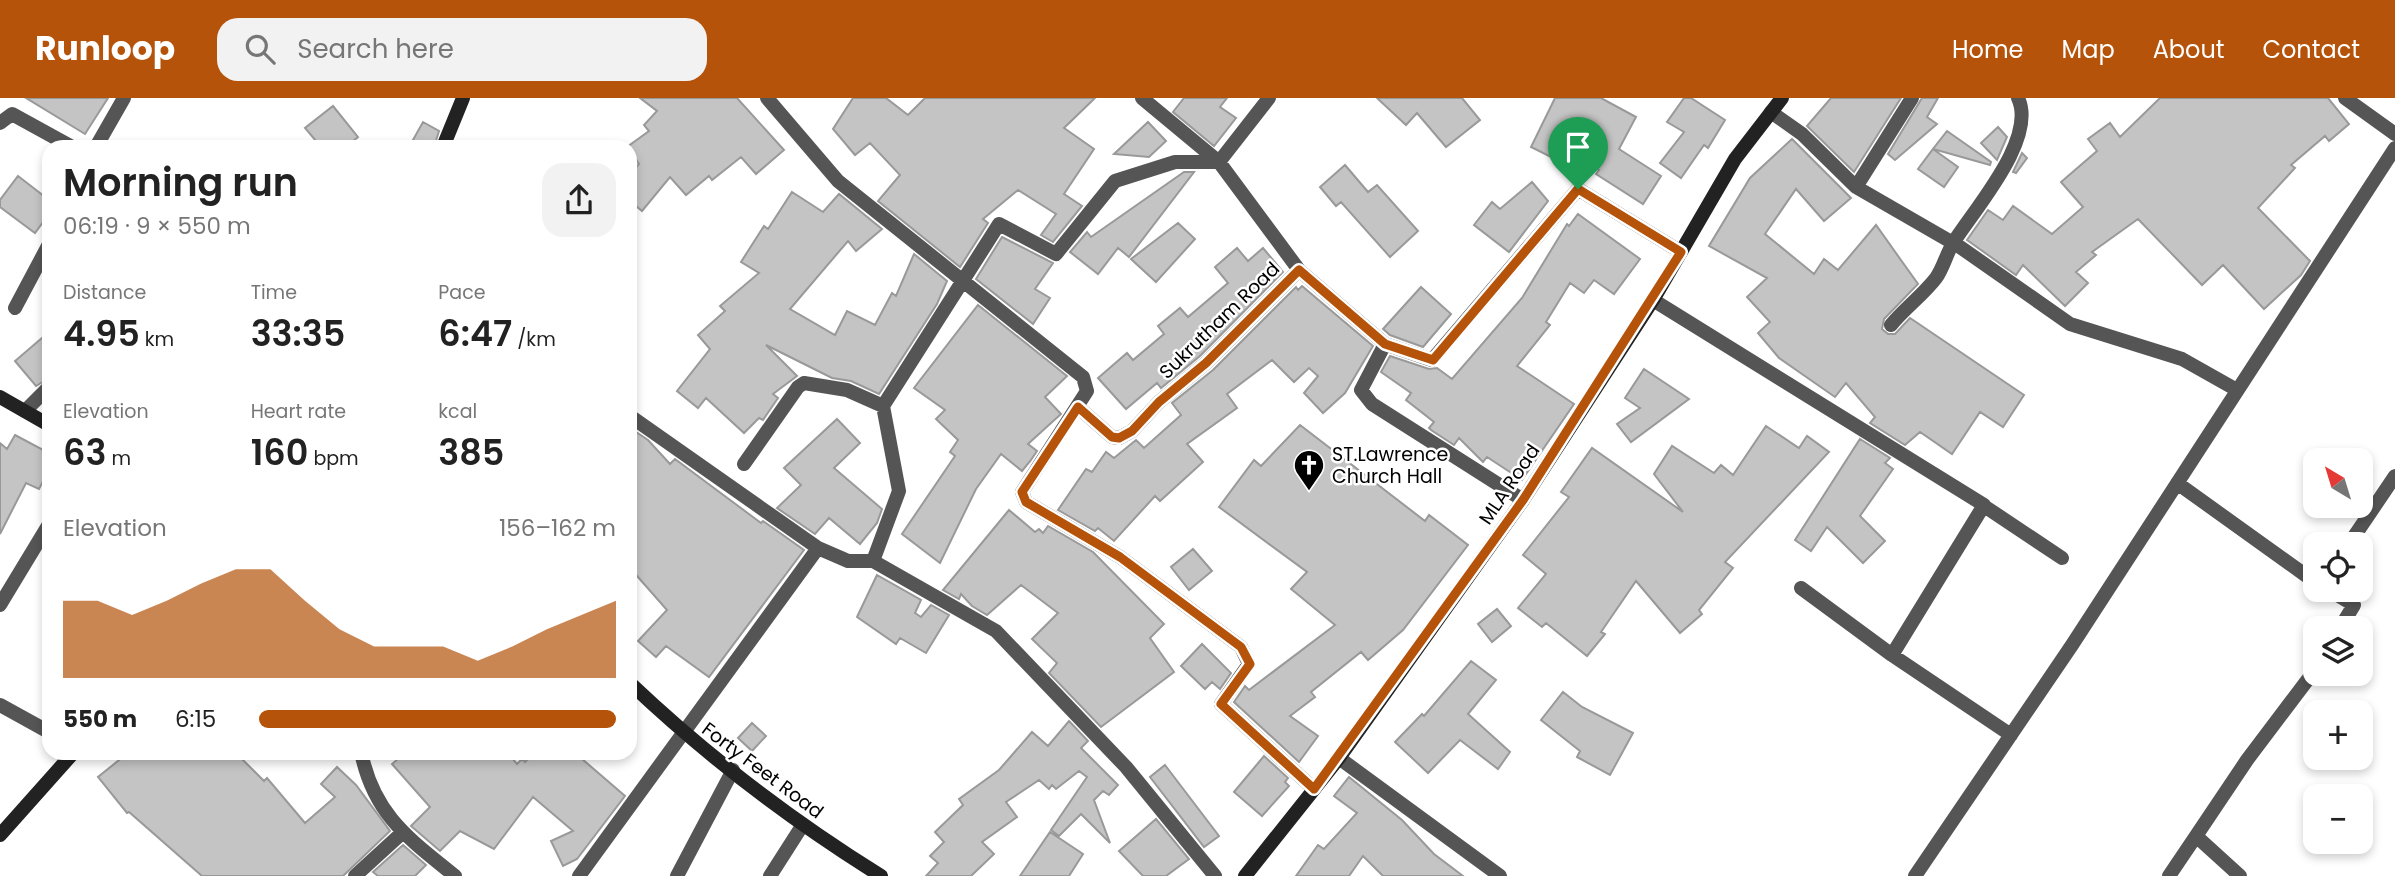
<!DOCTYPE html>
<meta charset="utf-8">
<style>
:root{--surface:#fff;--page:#f2f2f2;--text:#222;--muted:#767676;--accent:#b45309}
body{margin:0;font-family:Poppins,sans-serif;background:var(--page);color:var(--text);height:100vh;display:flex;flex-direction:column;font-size:26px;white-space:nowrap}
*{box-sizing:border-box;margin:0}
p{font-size:23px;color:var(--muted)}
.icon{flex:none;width:38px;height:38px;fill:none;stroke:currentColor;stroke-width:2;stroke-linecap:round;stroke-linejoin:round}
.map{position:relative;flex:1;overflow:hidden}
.drawer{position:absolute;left:42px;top:42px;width:595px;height:620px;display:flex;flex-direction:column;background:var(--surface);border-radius:21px;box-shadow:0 4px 10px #0003}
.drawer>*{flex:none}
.needle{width:46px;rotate:322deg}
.tools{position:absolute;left:2303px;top:350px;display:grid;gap:14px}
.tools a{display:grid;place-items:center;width:70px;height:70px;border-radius:14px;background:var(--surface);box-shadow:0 4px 10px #0003;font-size:35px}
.pin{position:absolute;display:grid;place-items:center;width:60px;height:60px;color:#fff;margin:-72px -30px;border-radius:50% 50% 50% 0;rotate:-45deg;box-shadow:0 0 7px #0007}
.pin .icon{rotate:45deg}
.round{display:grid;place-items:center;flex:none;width:74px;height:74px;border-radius:21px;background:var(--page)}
.overview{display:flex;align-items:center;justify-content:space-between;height:119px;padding:0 21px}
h1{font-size:38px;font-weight:600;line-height:52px}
.metrics{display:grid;grid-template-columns:repeat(3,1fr);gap:10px;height:119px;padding:7px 21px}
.metrics div{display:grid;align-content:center}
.metrics b{font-size:35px;font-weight:600}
.metrics small{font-size:19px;font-weight:400}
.metrics p{font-size:19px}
.chart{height:196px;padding:14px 21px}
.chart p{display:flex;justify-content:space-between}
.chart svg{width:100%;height:126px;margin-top:7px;fill:var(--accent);opacity:.7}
ul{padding:0 21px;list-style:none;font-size:23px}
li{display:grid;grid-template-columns:112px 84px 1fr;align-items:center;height:52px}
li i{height:18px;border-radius:9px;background:var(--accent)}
header{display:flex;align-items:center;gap:42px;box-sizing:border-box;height:98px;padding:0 35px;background:var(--accent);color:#fff}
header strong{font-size:33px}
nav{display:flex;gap:38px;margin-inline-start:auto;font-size:24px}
.search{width:490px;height:63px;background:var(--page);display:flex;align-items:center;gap:18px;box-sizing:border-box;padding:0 24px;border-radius:21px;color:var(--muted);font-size:26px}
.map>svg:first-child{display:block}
</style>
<header>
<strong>Runloop</strong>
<div class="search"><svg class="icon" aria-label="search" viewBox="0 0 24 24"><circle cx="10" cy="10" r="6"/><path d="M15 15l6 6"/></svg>Search here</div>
<nav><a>Home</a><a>Map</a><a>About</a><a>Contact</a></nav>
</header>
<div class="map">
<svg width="2395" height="778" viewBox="0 0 2395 778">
<rect width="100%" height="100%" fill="#fff"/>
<path fill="#c4c4c4" stroke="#999" stroke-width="2" d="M26,0H108L85,36Z
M640,0H737L784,52L756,76L741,59L712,82L709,78L686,97L670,79L642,113L630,103V76L639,66L627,49L649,33L644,27L657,13Z
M853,0H886L908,17L925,0H1095L1064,30L1094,51L1064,96L1082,108L1053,144L1041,137L1056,116L1018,92L983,121L988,125L960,169L878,103L900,77L870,45L855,57L833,31Z
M1184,0H1227L1220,9L1236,20L1214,48L1173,14Z
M1377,0H1462L1480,22L1446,49L1417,15L1406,27Z
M1555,0H1601L1636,19L1619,51L1661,78L1643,106L1596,76L1599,72L1582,60L1576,68L1563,60L1561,64L1531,49Z
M1684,0H1691L1725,22L1708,50L1704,47L1681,80L1660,65L1684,34L1667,24Z
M1831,0H1901L1854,74L1807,28Z
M1922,0H1938L1927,19L1937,26L1895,62L1888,56Z
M2160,0H2328L2349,26L2329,43L2325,38L2291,67L2295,70L2258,110L2310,163L2301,177L2264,211L2223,167L2202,187L2138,121L2092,154L2096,157L2076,174L2088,185L2065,208L2023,167L2016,177L1967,142L1988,112L2003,122L2013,108L2052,136L2083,109L2061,84L2097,53L2088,41L2110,25L2120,39Z
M333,8L358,39L346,49H321L305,30Z
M423,24L439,33L434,49H409Z
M1148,24L1166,43L1149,59L1114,56Z
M1998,29L2007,39L1997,62L1981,45Z
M1947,33L1991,64L1990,67L1933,51Z
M1792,41L1851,100L1824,123L1796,91L1765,136L1814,176L1824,161L1838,172L1876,127L1918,186L1884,221L1882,231L1888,236H1895L1910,220L2024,297L2003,329L1980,314L1952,356L1920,334L1905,347L1870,325L1875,319L1846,285L1835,299L1779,260L1758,235L1770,224L1747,199L1767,180L1709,148L1750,80Z
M1933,51L1958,69L1944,89L1918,71Z
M2022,55L2027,60L2016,75L2013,74Z
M1345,67L1368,94L1377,87L1418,133L1390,159L1341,104L1336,108L1320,89Z
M1184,74H1194L1129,159L1118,150L1098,176L1070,154L1087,134L1091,139Z
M18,78L49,102V116L35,135L0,109V102Z
M1532,84L1548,103L1509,154L1474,127L1492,104L1500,111Z
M792,94L823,114L839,96L882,131L856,153L848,143L790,211L835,237L847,213L875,227L892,195L896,198L914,156L947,183L937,206L879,296L851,283L832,280L766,247L797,278L773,296L778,300L763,322L759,320L744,335L706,300L698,310L677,293L710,251L698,237L725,213L720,208L759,175L741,164L764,128L768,131Z
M1578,116L1640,161L1614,196L1594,182L1584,195L1570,185L1546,224L1550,227L1517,268L1574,306L1522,382L1487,359L1483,364L1459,340L1454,347L1431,332L1429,330L1434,324L1406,302L1411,295L1381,274L1390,258L1429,271L1437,270L1452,281L1522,200L1567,126L1569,128Z
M1178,125L1195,141L1156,184L1131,161Z
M1002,139L1053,165L1035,191L1050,200L1033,226L976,181Z
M1237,150L1248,163L1263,150L1283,174L1200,258L1161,290L1157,285L1126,311L1098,280L1127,255L1133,262L1164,236L1158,228L1180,210L1188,219L1228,185L1215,169Z
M1302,188L1373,248L1345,295L1323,315L1304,295L1318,278L1309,270L1294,284L1272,262L1227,296L1237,310L1187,346L1203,364L1160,403L1155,398L1114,443L1098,430L1095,433L1058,412L1086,371L1092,374L1106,354L1114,360L1136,342L1144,350L1181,317L1172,305L1213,272L1296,189L1298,192Z
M1421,189L1451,216L1423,249L1390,237L1383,231Z
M978,207L1067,278L1045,299L1061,316L1028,346L1037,353L1031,362L1022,373L1001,356L976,391L940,465L902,436L955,358L950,354L958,342L936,321L945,312L914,290Z
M49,234V280L36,288L15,263Z
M1644,271L1689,301L1631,344L1617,326L1640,310L1625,300Z
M837,321L860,345L834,370L882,411L877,425L860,446L829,420L815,436L777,410L801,387L784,370Z
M1300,327L1425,423L1429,417L1468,447L1403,532L1368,562L1361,554L1311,594L1315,599L1290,618L1318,638L1299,664L1234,604L1245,588L1249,592L1335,527L1291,491L1307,474L1219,409L1254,362L1261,368Z
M1766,328L1799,350L1807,338L1829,354L1725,464L1733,470L1699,512L1702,516L1680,535L1636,483L1601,534L1605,536L1587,558L1546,525L1542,529L1518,510L1546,476L1523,457L1569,399L1561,394L1592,350L1683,414L1654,376L1672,348L1714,375L1721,367L1733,377Z
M630,330L648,342L670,366L675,361L761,425L763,423L804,452L709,579L666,548L656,559L638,543L667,512L630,470Z
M15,337L49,355V372L39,391L26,385L0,436V345L7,351Z
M1860,341L1890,360L1885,365L1893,371L1860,418L1885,443L1863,465L1827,429L1811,453L1795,442Z
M1009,412L1035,434L1039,431L1043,435L1048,428L1093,454L1164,526L1150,540L1174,574L1101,629L1049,575L1057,565L1032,541L1058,515L1021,487L987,517L972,508L961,496L959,501L943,492Z
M1193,451L1212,473L1189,492L1171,469Z
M877,477L921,502L915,515L921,519L931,507L949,517L926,555L900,540L896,546L857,519Z
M1497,511L1511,528L1492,544L1478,526Z
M1202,546L1231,575L1220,591L1212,584L1205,591L1181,568Z
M1471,563L1496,582L1468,616L1510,654L1498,671L1460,642L1428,675L1395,644L1422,616L1424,618Z
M1563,594L1582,609L1633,635L1610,677L1577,659L1580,653L1541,622Z
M1069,623L1088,643L1081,650L1118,687L1109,697L1103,693L1094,702L1110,745L1081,716L1059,738L1051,732L1087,679L1079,673L1056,691L1052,687L1049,691L1039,682L1006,704L1017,719L982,744L994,756L971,778H926L938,765L930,758L944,744L935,734L963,707L959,701L999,672L1032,634L1048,648Z
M752,625L766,638L752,653L738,640Z
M129,654H235L264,683L267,680L305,725L335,699L321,686L337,669L356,687L390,733L343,778H202L129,714L127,715L98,679Z
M406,654H507L517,666L522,661L525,664L535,654H574L625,698L577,761L563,768L551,743L573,733L533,699L494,751L460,733L440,753L411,728L430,709L392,666Z
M1264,658L1288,680L1285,684L1289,688L1262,718L1234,694Z
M1165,667L1219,738L1204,749L1150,679Z
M1349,679L1402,722L1434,756L1463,778H1383L1363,758L1349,778H1296L1318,747L1324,751L1357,715L1334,698Z
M1156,721L1189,761L1166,778H1143L1119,753Z
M1050,734L1083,756L1069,778H1020Z
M403,747L426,767L415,778H378L373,774Z"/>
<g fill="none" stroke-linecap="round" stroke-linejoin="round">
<path stroke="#555" stroke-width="14" d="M767,0L838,83L1083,279L1087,293L1022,394L1026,404L1120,459L1241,549L1249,566L1221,606L1314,691
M1142,0L1219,64L1299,172
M2345,0L2395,36
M1771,14L1802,36L1856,89L1960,149L2070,226L2182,261L2237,292
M0,25L12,16L72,49
M96,49L124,0
M1856,89L1912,0
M1653,202L1984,407L1892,557
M15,210L49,146
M1891,227C1905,210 1923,197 1936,180C1944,169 1947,153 1955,142C1977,108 2037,40 2018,0
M1385,246L1432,262L1578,91L1681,154
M1078,309L1112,339L1119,340L1132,333L1159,304L1206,265L1299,172L1385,246L1361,292L1372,306L1523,402
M25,313L49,289
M630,318L818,450
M744,366L798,289L804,285L847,292L883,308
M2177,385L2315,484
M1984,408L2062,460
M2349,446L2395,378
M873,463L899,393L883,308L999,126L1056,156L1115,83L1175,64H1219L1269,0
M1801,490L1892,557L2011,637
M2329,492L2354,507L2340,530
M0,507L49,426
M0,607L49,634
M361,654C374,717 408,740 455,778
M1339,660L1500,778
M355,778L402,735
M579,778L818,450L848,463H873L996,533L1126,669L1215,778
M677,778L733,672
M770,778L802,728
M1915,778L2072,547L2395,50
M2169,778L2196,738
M2240,778L2196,738L2247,662L2315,572"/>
<path stroke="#222" stroke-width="14" d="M443,49L463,0
M0,299L49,327
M630,585C707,658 791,722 881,778
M0,737L74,654
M1245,778L1339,660L1523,402L1653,202L1735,61L1782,0"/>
</g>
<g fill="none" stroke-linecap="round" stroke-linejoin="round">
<g stroke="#fff" stroke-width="14">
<path id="route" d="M1578,91L1681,154L1523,402L1314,691L1221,606L1250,566L1241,549L1120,459L1026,404L1022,394L1078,309L1112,339L1119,340L1132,333L1159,304L1206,265L1299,172L1385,246L1433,262Z"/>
</g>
<use href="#route" stroke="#b45309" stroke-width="9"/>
</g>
<defs>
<g id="church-pin" transform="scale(1.575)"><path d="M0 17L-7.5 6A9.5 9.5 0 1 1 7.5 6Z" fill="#000" stroke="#fff"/><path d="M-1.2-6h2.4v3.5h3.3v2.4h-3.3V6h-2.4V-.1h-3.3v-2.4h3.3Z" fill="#fff"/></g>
</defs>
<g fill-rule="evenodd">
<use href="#church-pin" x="1309" y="367"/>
</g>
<g text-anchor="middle" stroke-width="5" stroke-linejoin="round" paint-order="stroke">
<g font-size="19" fill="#000" stroke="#fff">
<text transform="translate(1219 222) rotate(-44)" y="7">Sukrutham Road</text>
<text transform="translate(1509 386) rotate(-56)" y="7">MLA Road</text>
<text transform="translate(763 672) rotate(37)" y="7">Forty Feet Road</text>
</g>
<g font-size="19" fill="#000" stroke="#fff" text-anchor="start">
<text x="1332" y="363">ST.Lawrence<tspan x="1332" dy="22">Church Hall</tspan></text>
</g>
</g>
</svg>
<div class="tools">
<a><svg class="needle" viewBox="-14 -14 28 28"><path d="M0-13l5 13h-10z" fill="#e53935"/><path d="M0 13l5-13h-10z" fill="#767676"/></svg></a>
<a><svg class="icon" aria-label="locate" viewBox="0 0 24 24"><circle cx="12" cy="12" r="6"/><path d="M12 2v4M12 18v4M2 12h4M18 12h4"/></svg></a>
<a><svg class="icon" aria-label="layers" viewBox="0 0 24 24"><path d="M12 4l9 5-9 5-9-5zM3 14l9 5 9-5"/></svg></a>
<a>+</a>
<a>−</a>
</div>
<div class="pin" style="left:1578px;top:91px;background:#1e9e55"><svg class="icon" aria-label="arrive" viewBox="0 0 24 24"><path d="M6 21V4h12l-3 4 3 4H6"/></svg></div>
<section class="drawer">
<div class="overview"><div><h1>Morning run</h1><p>06:19 · 9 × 550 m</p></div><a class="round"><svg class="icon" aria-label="share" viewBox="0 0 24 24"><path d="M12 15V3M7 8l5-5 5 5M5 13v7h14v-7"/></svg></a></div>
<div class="metrics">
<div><p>Distance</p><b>4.95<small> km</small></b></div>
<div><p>Time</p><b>33:35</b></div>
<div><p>Pace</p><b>6:47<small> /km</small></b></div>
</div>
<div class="metrics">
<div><p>Elevation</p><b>63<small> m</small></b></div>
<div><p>Heart rate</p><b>160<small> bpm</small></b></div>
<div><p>kcal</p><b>385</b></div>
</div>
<div class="chart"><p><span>Elevation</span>156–162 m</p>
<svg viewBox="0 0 160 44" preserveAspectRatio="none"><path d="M0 44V17L10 17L20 22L30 17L40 11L50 6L60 6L70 17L80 27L90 33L100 33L110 33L120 38L130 33L140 27L150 22L160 17V44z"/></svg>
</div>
<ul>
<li><b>550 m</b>6:15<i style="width:100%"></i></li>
</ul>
</section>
</div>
